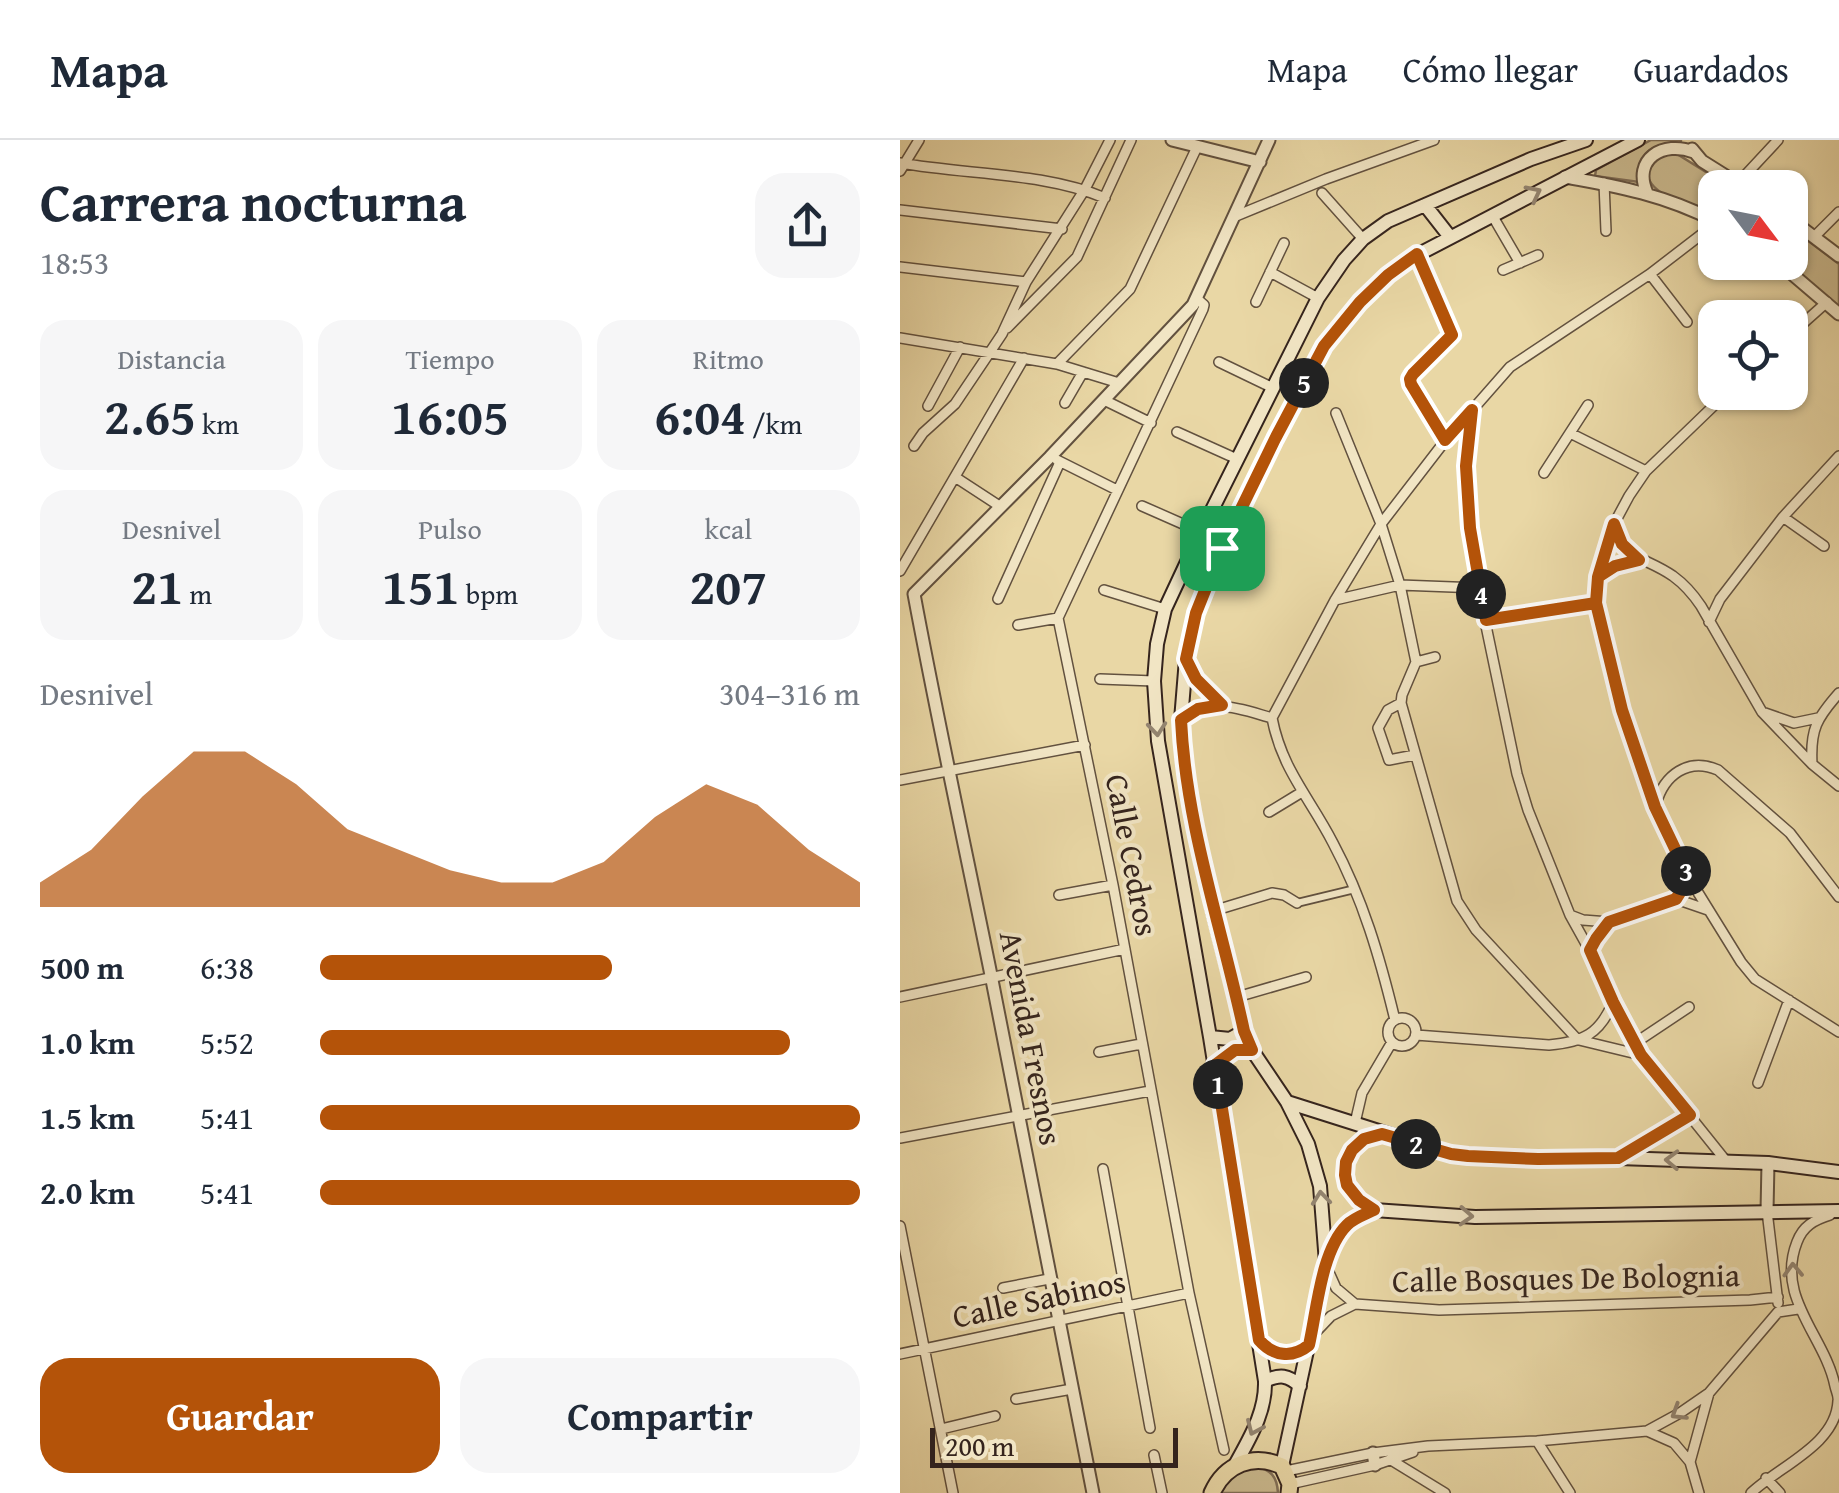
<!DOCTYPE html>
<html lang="es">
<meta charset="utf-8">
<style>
:root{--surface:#fff;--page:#f6f6f7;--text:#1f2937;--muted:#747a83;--line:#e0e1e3;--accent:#b45309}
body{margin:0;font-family:"Gentium Book Plus",serif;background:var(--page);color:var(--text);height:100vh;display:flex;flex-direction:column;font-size:38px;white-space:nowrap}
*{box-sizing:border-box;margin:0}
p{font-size:32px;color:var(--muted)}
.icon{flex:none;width:55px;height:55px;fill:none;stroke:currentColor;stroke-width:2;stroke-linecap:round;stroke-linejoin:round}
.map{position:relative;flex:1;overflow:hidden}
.sheet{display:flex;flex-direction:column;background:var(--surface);width:900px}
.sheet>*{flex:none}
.needle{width:65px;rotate:122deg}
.fabs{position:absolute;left:798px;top:30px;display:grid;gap:20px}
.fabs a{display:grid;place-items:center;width:110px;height:110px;border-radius:20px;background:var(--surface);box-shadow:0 2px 8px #0004;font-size:50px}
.scale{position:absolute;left:30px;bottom:25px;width:248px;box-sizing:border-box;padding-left:10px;border:5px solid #35241d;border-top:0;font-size:28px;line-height:35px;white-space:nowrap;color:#35241d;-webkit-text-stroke:8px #f1e5c4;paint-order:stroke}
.pin{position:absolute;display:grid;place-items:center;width:85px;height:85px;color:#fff;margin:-42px;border-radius:20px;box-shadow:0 5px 15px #0006}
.km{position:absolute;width:50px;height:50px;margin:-25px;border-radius:50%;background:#222;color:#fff;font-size:28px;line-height:50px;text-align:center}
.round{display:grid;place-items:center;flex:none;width:105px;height:105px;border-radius:30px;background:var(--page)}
.summary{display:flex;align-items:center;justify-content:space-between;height:170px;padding:0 40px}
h1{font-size:55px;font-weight:600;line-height:75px}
.figures{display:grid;grid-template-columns:repeat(3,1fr);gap:15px;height:170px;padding:10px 40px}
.figures div{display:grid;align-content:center;border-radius:25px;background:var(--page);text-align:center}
.figures b{font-size:50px;font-weight:600}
.figures small{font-size:28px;font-weight:400}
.figures p{font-size:28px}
.chart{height:280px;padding:20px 40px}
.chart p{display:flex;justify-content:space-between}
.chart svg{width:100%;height:180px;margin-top:10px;fill:var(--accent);opacity:.7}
.action{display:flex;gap:20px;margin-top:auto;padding:20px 40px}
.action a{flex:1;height:115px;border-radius:30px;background:var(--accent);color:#fff;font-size:40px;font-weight:600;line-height:115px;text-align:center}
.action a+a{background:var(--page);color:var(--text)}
ul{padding:0 40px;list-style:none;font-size:32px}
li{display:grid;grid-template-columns:160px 120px 1fr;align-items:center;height:75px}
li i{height:25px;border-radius:12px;background:var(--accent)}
header{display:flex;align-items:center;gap:60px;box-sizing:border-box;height:140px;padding:0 50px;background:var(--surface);border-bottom:2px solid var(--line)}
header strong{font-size:48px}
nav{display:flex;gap:55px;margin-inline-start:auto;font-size:35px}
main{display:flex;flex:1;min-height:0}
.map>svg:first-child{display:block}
</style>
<header>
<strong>Mapa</strong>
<nav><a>Mapa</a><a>Cómo llegar</a><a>Guardados</a></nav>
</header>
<main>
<section class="sheet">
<div class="summary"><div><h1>Carrera nocturna</h1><p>18:53</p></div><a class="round"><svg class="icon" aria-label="share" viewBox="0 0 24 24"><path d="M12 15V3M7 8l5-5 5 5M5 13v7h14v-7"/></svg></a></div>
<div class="figures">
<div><p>Distancia</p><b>2.65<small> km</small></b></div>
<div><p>Tiempo</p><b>16:05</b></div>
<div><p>Ritmo</p><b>6:04<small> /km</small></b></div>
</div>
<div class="figures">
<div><p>Desnivel</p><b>21<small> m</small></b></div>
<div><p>Pulso</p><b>151<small> bpm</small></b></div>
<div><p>kcal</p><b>207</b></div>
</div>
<div class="chart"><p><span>Desnivel</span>304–316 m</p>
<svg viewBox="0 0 160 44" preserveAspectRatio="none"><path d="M0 44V38L10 30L20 17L30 6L40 6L50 14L60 25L70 30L80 35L90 38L100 38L110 33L120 22L130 14L140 19L150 30L160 38V44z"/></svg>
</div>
<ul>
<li><b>500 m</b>6:38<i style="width:54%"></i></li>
<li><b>1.0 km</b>5:52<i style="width:87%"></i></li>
<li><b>1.5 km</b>5:41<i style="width:100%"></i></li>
<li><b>2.0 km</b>5:41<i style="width:100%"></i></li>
</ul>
<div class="action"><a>Guardar</a><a>Compartir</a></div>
</section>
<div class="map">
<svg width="939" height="1353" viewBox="0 0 939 1353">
<rect width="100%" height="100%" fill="#e9d7a5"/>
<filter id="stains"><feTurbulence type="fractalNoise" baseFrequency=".002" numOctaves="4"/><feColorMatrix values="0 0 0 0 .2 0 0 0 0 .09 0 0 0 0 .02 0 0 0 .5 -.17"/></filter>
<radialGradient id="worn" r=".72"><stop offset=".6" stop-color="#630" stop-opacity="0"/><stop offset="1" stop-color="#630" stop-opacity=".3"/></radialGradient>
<path fill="#cab98e" stroke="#806e56" stroke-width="2.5" d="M751,0H781L780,5C753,0 735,15 739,42L695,36L696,30Z
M765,13L777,14L830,47L815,48V78C799,71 749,55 748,35C748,30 751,25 752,19Z
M890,87L939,124V170L886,123L890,122Z
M355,1326C371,1330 377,1336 378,1353H314L326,1336Z"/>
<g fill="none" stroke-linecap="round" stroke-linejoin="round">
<g stroke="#62513f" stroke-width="10">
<path id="pedestrian" d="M397,763L455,749"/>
</g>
<g stroke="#62513f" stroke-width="12">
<path id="minor" d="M0,23C66,35 144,32 205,58
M0,31L19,0
M704,43L706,91
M838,43L878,0
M422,53L463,99
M0,70L162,89
M592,75L620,123
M336,76L426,39L534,0
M915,96L939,72
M517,115L552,195L510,239L545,301
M0,127L126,142
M603,130L638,115
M370,132L418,158
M750,134L787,182
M296,158L304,165L303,169L158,478L213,745L289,1153L324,1310
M356,162L384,103
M107,188L177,117L231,0
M890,195L927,162
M0,198L157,224L219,243
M319,222L373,248
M157,224L230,149L297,7
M890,244L896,250
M828,252L746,331L729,356L714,384L698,437L697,463L722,571L755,667L789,738L841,822L855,839L939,892
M204,260L251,283
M165,263L183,232
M28,266L60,207
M436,273L481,384L500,445L516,522
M572,273L566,327L571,388L585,481L617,634L628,670L670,775L690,811L713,862L741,915L826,1021
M277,292L337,319
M670,293L746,331
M14,306L23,293L55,264L90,212L102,194L126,142L185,49L210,0
M157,320L217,350
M644,333L688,265
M55,337L101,367
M242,366L301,392
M883,377L924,406
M714,384C730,424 742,415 773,436C784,444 793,454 801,466L862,572L912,624L939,646
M0,431L124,218
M698,437L715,426L739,420
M204,450L265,469
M98,459L160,322
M435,460L500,445L579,448
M585,481L697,463
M809,482L820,459L883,377L939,316
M118,485L158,478
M535,517L516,522L502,555L501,563L557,761L576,790L677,899
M287,520L301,545L322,565
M200,539L254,541
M501,563L488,570L478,588L489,620L515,615
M865,573L894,583L918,578
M281,580C310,556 340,569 372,578
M912,624C910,589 917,578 939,553
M0,640L185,605
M756,664C764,635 788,617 818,630L890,693L939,757
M369,672L402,652
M159,755L213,745
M313,771L372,753L384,755L397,763
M670,775L683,780L709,782L776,759L808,770
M690,811L696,799L709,782
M0,857L225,809
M337,857L406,837
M488 892a14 14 0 1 1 28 0a14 14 0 1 1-28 0Z
M495,880C480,818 463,759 433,703C410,658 382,630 372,578L435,460L481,384L545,301L610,227L750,134L815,84
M516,895L649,905C683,902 700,894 713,862
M679,900L741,915
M735,903L789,867
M199,912L241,904
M858,943L889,860
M455,983L462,953L492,902
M0,998L250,951
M720,1017L790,975
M203,1029L250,1288
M867,1071L878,1163
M0,1086L53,1353
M427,1128L436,1148L455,1164
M103,1148L149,1139
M412,1196L431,1176L455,1164L539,1170L850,1160L878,1157
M0,1214L289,1153
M116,1259L172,1249
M41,1289L95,1276
M747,1291L780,1273L809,1253
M637,1301L670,1353
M254,1315L262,1353
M491,1320L545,1353
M790,1322L809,1253L878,1172L898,1169
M386,1331L473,1313L528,1306L637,1301L747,1291L774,1303L790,1322L799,1353
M866,1338L880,1353
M390,1344L475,1325L513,1312
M851,1353C879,1326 936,1305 938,1261C939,1256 936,1251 935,1246C925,1196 875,1158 897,1102C903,1086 914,1080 930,1075"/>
</g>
<g stroke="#62513f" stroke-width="15">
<path id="tertiary" d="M272,0L360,22
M792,9L802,21L845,48
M665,37C718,46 767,56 815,81
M747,53C732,19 763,0 794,12
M890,79L939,116
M878,122L939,174
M14,454C38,583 66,711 92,840C127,1011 158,1182 193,1353
M14,454L150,317L293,165L369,0
M474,1070C435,1044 434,1008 482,994
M867,1071L868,1023
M473,1313L475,1325"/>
</g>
<g stroke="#35241d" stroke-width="16">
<path id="secondary" d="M525,65L550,97
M310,897L330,899L344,891
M315,925L335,910H352
M387,962L551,1014L638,1019L718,1018L868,1023L939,1032
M427,1121L438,1098L448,1083L474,1070L575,1077L939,1071
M359,1200C373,1216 392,1218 409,1205
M365,1241C380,1234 388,1235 400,1246
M382,1326L426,1123L420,1046L408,1004L387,962L352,910L344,891L313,771L283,619L281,580L286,519L297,473L318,420L375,299L424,206L460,161L488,135L517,115L738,0
M334,1327C349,1299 366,1273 365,1241L310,897L258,601L254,541L257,504L265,469L301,392L418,158L444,120L463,99L488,81L631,19L686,0"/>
</g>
<g stroke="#35241d" stroke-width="19">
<path id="primary" d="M312,1353C325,1324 353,1313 382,1326L390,1344L389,1353"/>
</g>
<use href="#pedestrian" stroke="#f1e5c4" stroke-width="6"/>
<use href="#minor" stroke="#f1e5c4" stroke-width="9"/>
<use href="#tertiary" stroke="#f1e5c4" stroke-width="11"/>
<use href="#secondary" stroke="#f1e5c4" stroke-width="12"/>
<use href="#primary" stroke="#e9d7a5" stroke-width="15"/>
</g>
<defs><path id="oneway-chevron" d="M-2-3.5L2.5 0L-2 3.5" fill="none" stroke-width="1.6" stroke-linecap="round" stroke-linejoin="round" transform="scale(2.5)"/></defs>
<g stroke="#938470">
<use href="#oneway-chevron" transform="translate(634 53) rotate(-27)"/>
<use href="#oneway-chevron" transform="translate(257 589) rotate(85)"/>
<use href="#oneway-chevron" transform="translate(772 1020) rotate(-178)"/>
<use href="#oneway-chevron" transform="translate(421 1058) rotate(-96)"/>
<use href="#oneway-chevron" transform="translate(566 1076) rotate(3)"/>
<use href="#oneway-chevron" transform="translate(893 1130) rotate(-92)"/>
<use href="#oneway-chevron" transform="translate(778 1273) rotate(148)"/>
<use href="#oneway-chevron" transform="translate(354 1288) rotate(114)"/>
</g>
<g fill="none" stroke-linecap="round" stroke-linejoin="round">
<g stroke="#fff" stroke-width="20">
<path id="route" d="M322,408L296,473L286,519L296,539L322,565L298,569L281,580C286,686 322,788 344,891L352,910H335L315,925L359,1200C373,1216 392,1219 409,1205C417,1170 421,1111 447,1085C454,1078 466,1074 474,1070L459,1060L447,1045L445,1035L446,1022L452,1010L464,999L482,994L551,1014L568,1016L638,1019L718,1018L790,975L741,915L713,862L690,810L696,799L709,782L776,759L789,738L755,667L722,570L696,463L698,437L715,426L739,420L722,404L714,384L698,437L696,463L586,480L570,388L566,326L572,270L545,300L511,244L510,239L513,234L552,195L517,114L488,135L460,162L424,206L375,299L322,408"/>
</g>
<use href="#route" stroke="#b45309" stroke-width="12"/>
</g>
<g text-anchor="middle" stroke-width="8" stroke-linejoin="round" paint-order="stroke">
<g font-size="32" fill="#35241d" stroke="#f1e5c4">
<text transform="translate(232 715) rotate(79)" y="11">Calle Cedros</text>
<text transform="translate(131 898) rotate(79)" y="11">Avenida Fresnos</text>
<text transform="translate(666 1138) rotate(-1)" y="11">Calle Bosques De Bolognia</text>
<text transform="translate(139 1159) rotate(-12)" y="11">Calle Sabinos</text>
</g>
</g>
<rect width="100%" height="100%" filter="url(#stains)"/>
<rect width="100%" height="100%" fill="url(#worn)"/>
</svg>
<div class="fabs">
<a><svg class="needle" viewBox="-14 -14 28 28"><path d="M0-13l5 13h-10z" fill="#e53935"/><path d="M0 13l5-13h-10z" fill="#747a83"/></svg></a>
<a><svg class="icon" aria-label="locate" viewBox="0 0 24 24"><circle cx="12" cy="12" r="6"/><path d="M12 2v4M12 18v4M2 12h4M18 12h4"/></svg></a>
</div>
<div class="scale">200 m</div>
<div class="pin" style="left:322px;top:408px;background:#1e9e55"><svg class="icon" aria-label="arrive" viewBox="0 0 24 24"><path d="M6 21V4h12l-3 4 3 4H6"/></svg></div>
<b class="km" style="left:318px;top:944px">1</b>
<b class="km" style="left:516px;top:1004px">2</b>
<b class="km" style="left:786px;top:731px">3</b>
<b class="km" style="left:581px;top:454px">4</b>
<b class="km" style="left:404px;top:243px">5</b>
</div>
</main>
